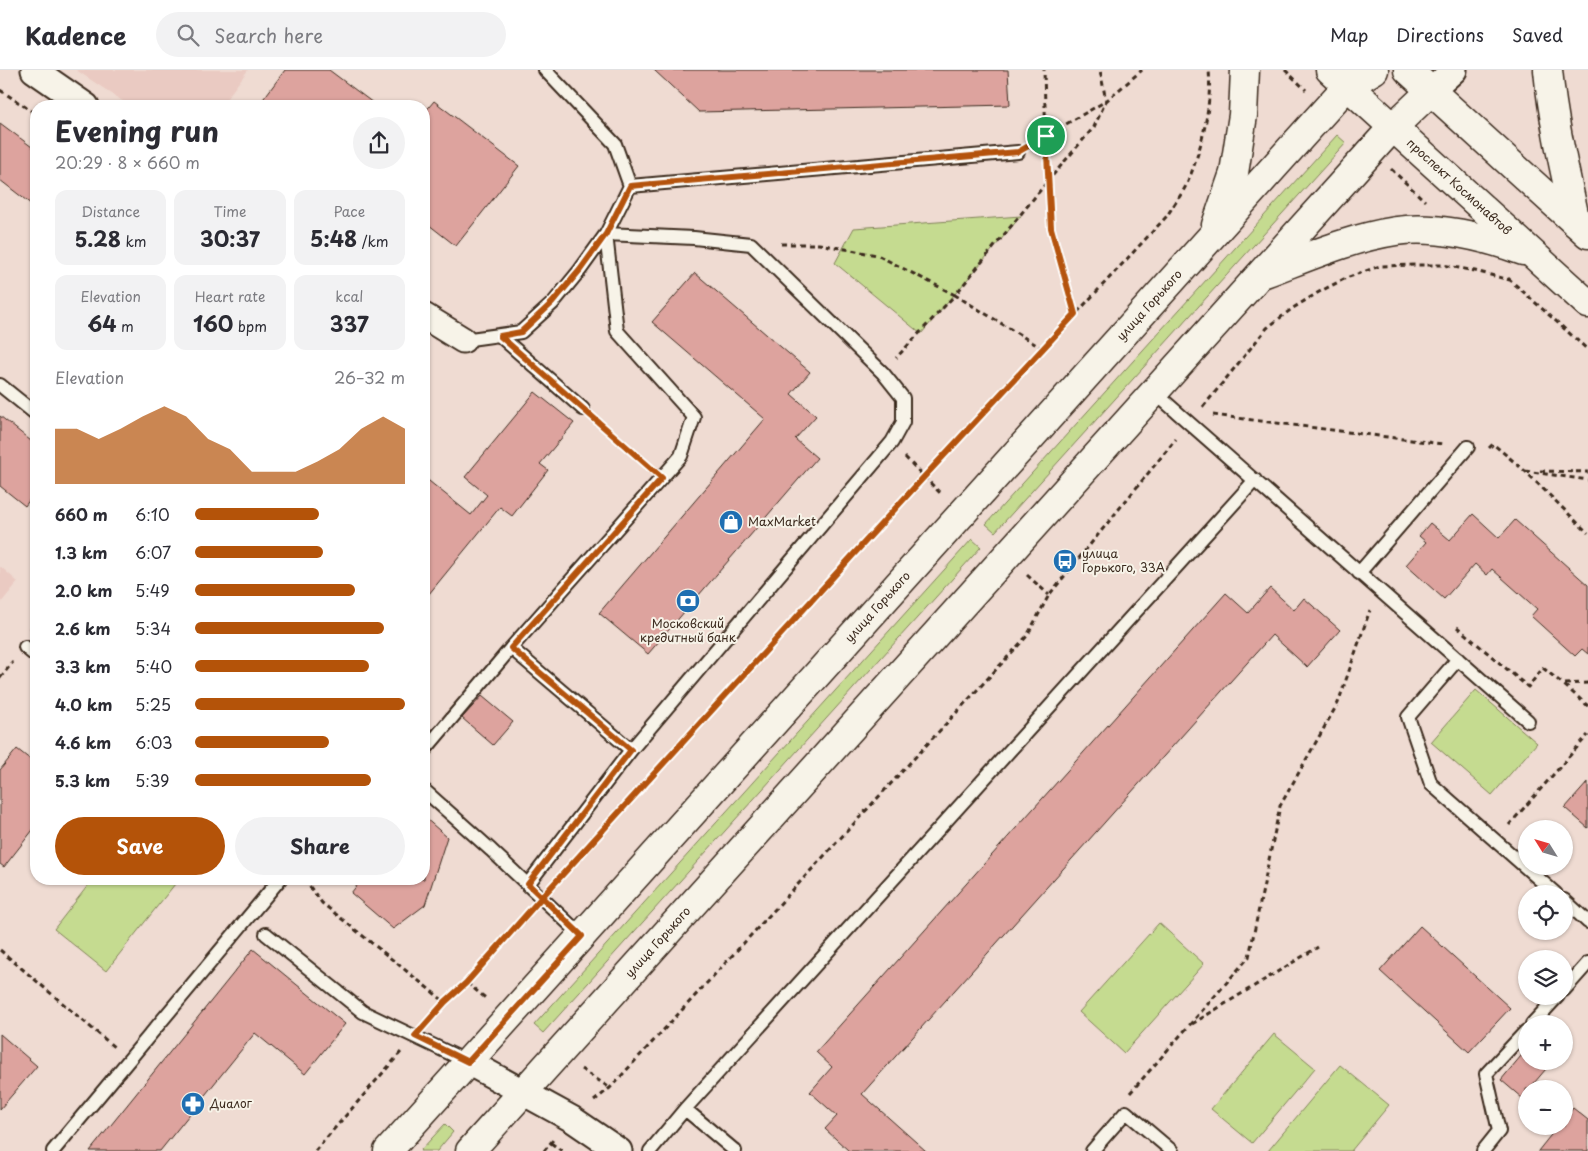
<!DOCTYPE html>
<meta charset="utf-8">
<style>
:root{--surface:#fff;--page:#f2f2f3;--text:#2b2b33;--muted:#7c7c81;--line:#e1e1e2;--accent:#b45309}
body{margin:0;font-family:"Playpen Sans",sans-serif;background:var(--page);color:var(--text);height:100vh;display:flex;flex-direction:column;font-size:19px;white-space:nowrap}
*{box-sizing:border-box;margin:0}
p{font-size:16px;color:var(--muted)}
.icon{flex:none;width:28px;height:28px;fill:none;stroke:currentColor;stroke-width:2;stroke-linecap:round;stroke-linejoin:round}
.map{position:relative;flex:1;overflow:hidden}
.sheet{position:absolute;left:30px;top:30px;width:400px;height:785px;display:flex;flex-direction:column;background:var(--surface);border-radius:20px;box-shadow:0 1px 4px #0004}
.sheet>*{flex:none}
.needle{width:32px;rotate:307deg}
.tools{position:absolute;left:1518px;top:750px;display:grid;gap:10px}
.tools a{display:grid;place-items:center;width:55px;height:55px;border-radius:50%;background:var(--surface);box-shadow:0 1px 4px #0004;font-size:25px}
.pin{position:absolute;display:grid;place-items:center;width:42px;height:42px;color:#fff;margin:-21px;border:2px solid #fff;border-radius:50%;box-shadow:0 1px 5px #0007}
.round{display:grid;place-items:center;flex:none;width:52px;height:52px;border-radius:26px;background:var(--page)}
.headline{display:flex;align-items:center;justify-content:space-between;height:85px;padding:0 25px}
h1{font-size:28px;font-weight:700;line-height:38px}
.stats{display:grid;grid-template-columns:repeat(3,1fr);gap:8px;height:85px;padding:5px 25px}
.stats div{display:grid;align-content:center;border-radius:12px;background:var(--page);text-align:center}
.stats b{font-size:21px;font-weight:700}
.stats small{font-size:14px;font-weight:400}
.stats p{font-size:14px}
.chart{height:140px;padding:10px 25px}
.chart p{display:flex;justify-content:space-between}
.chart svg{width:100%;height:90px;margin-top:5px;fill:var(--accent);opacity:.7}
.button{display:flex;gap:10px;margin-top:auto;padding:10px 25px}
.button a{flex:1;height:58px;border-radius:30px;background:var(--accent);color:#fff;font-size:20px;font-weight:700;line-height:58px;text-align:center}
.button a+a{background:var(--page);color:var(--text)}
ul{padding:0 25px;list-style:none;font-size:16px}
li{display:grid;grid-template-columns:80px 60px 1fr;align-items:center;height:38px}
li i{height:12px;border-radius:6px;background:var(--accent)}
header{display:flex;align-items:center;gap:30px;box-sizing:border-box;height:70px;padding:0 25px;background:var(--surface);border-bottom:1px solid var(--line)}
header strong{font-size:24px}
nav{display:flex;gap:28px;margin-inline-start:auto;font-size:18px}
.search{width:350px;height:45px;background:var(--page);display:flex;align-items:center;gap:12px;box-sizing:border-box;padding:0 18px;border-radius:28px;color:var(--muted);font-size:19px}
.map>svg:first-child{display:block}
</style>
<header>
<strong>Kadence</strong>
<div class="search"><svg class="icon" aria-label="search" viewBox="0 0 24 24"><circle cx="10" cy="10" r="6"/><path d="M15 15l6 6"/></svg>Search here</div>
<nav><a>Map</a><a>Directions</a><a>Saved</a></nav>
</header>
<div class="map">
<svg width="1588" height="1081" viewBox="0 0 1588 1081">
<rect width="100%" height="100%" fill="#efdbd2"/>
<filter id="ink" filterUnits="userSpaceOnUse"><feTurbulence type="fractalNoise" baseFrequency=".02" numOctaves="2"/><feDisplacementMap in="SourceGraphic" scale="10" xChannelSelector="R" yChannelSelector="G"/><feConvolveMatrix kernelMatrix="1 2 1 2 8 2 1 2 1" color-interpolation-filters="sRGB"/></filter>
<g filter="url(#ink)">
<path fill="#eacac2" d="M76,0H248L221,36H130Z
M0,496L18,512L0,534Z"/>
<path fill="#c5db90" stroke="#808257" d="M1337,65L1346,73L995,462L986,454Z
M1021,146L921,264L835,193L854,158Z
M972,469L981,477L543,963L534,955Z
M1476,620L1537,673L1492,725L1431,672Z
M93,809H168L175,814L106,901L54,859Z
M1159,853L1204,894L1124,983L1079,942Z
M1274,964L1315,998L1252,1073L1211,1039Z
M1340,995L1389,1035L1351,1081H1268Z
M445,1054L453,1062L437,1081H420Z"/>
<path fill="#dda39e" stroke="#3b2a1e" d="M285,0H329L373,33L371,36H258Z
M654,0H1008L1010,35L699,42Z
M434,31L519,96L456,176L424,151V43Z
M0,53L36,80V138L0,110Z
M695,203L810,302L791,324L816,346L795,369L817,388L648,584L599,543L765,349L652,252Z
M535,322L574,353L540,394L548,400L512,446L500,437L424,530V407L471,445L487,425L465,407Z
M0,346L36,375V421L25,436L0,416Z
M1473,444L1499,468L1515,450L1588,515V584L1582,579L1575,586L1531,546L1537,539L1492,499L1487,505L1475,494L1444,529L1406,495L1426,472L1419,466L1430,453L1450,470Z
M1270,518L1294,540L1304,528L1340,560L1307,597L1272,565L862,1024L926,1081H849L825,1059L837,1046L810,1022L832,997L816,982L1226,523L1248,543Z
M482,626L513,652L493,675L462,648Z
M17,679L36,694V756L4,797L0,794V700Z
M1588,712V758L1565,738Z
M424,747L447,767L425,835L393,859L351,823L362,809H424Z
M1420,856L1510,938L1469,982L1380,901Z
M253,879L345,954L305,1004L255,963L160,1081H90Z
M0,964L37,996L0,1039Z
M1526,980V991H1549L1551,993L1529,1019H1526V1022L1522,1028L1501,1010Z
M1573,1038L1588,1050V1081H1538L1558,1056H1564V1050Z"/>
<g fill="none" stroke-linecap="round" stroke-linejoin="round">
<g stroke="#3b2a1e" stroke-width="16">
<path id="lane" d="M630,116L1018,82
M500,266L583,339
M463,270L521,262L553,233L580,200L606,164L630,116L615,74L545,0
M0,315L36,344
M1154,322L1528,651
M1359,503L1468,377
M25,577L36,586
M1458,589L1408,647L1431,714L1556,824
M424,681L511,578L681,386L694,347L617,261L606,164L694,168L751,174L883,303L903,328V352L892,372L631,680L511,578
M424,720L491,780L582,866
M528,814L631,680
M1564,830L1588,852
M266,864L363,942L468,992
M1564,920L1588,893
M1532,954L1558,926
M685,1039L735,1081
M53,1081L280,809
M650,1081L685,1039L1255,410
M1092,1081L1126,1042L1172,1081
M1483,1081L1499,1061L1486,1004L1526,961"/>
</g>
<g stroke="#3b2a1e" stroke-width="29">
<path id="street" d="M34,0L86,36
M1431,21L1454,0
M424,246L463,270
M468,992L572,1049L619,1081"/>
</g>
<g stroke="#3b2a1e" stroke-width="31">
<g id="secondary">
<path id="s1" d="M1330,0L1588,234"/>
<path d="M1408,0L1588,164"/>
<path d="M1548,0C1553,52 1565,102 1576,153"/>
<path d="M1216,155L1234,103L1243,45L1245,0"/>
<path d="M1265,203C1308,187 1350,168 1396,161C1435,155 1486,167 1523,181"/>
<path id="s2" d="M388,1081L1347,16L1374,0"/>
<path id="s3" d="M470,1081L1393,57L1431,21"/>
</g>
</g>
<path stroke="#3b2a1e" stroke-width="3" stroke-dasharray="5 4" stroke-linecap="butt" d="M1285,0L1306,20
M0,20L36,44
M1035,72L1106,31L1142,0
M1391,99L1425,131
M781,174H819L877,185L955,225L896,288
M1508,208L1588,280
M1075,244L1051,158L1047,112L1094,57L1106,31L1100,0
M1043,279L955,225L1047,112L1044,0
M1203,337L1267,258L1293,238L1319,222L1346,208L1380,196L1415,195H1443L1475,201L1510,210
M1213,345L1443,374
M598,352L646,394
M1489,378L1493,374L1525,401L1588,463
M905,387L942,425
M1525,401L1588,410
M1540,401L1588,402
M1027,505L1049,525
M1457,557L1528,617L1543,598L1563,614
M31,559L36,545
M0,608L13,592
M1588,613L1563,614L1588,636
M1509,755L1588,665
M578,786L923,408L1167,146C1174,134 1184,122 1189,109C1202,77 1212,35 1209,0
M304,809L322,833L445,932
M0,880L114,977
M467,913L488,930
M429,951L445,932L467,913L527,843
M1192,954L1318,877
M581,999L610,1018
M1130,1023L1249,887L1280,736L1338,633L1370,540
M594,1031L610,1018L1027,566L1049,525L1176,369
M551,1073L562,1081
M315,1081L401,982
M544,1081L553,1070"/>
<use href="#lane" stroke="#f7f3e8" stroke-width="12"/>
<use href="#street" stroke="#f7f3e8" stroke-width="25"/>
<use href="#secondary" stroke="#f7f3e8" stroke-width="28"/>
</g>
</g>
<g fill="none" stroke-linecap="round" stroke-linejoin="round" filter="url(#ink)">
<g stroke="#fff" stroke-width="10">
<path id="route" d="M1046,66L1018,82L630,116L606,164L580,200L552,233L521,262L500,266L662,408L511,578L631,680L528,814L582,866L468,992L415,966L445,932L466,913L542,827L923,408L1075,244L1051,158L1046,66"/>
</g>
<use href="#route" stroke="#b45309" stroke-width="6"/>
</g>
<defs>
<g id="shop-disc" transform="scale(1.25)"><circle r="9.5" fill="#1f6fb2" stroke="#f7f3e8"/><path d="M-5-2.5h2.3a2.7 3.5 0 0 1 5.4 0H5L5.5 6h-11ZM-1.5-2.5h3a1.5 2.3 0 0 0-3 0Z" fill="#fff"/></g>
<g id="bus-disc" transform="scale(1.25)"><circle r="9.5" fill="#1f6fb2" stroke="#f7f3e8"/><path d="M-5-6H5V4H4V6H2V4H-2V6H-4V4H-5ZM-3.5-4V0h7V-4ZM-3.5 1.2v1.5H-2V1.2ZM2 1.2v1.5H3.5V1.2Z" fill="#fff"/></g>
<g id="bank-disc" transform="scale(1.25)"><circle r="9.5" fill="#1f6fb2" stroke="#f7f3e8"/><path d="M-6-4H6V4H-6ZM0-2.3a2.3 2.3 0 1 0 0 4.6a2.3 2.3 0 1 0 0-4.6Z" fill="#fff"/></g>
<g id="pharmacy-disc" transform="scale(1.25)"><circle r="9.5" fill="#1f6fb2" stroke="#f7f3e8"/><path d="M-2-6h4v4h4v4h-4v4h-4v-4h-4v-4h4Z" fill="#fff"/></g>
</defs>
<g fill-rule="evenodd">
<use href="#shop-disc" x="731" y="452"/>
<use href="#bus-disc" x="1065" y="491"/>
<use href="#bank-disc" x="688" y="531"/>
<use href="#pharmacy-disc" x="193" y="1034"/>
</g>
<g text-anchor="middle" stroke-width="4" stroke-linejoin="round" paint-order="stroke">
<g font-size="12" fill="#3b2a1e" stroke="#f7f3e8">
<text dy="4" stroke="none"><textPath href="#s1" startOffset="174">проспект Космонавтов</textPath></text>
<text dy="4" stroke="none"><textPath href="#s2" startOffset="1138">улица Горького</textPath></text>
<text dy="4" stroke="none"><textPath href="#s2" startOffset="732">улица Горького</textPath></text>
<text dy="4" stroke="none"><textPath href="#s3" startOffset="281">улица Горького</textPath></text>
</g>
<g font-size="12" fill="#3b2a1e" stroke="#f7f3e8" text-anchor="start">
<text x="748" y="456">MaxMarket</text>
<text x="1082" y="488">улица<tspan x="1082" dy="14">Горького, 33А</tspan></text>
<text x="688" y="558" text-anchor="middle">Московский<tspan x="688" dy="14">кредитный банк</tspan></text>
<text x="210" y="1038">Диалог</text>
</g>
</g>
</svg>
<div class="tools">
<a><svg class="needle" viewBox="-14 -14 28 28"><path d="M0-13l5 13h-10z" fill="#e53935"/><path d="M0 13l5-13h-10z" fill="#7c7c81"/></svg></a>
<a><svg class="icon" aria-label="locate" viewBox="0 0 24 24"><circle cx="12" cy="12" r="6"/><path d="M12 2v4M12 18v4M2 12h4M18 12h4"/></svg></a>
<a><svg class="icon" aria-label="layers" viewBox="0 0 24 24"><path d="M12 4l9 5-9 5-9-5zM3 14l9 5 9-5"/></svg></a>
<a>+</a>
<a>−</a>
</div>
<div class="pin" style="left:1046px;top:66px;background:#1e9e55"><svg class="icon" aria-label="arrive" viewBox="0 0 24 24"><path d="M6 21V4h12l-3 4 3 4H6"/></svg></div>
<section class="sheet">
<div class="headline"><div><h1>Evening run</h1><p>20:29 · 8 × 660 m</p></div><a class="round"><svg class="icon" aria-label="share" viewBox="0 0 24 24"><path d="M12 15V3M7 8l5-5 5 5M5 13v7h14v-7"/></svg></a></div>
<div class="stats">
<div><p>Distance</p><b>5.28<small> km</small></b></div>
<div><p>Time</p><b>30:37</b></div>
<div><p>Pace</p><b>5:48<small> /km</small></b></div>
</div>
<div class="stats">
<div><p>Elevation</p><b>64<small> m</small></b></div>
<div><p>Heart rate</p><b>160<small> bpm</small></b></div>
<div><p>kcal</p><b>337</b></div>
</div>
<div class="chart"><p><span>Elevation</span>26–32 m</p>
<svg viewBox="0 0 160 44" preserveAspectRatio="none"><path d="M0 44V17L10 17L20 22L30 17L40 11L50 6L60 11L70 22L80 27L90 38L100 38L110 38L120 33L130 27L140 17L150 11L160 17V44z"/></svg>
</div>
<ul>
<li><b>660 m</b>6:10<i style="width:59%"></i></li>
<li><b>1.3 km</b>6:07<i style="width:61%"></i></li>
<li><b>2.0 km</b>5:49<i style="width:76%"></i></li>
<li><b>2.6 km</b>5:34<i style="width:90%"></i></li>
<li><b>3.3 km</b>5:40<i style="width:83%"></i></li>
<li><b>4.0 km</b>5:25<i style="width:100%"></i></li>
<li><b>4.6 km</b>6:03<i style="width:64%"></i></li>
<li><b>5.3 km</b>5:39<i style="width:84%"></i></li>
</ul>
<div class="button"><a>Save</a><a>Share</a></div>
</section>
</div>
